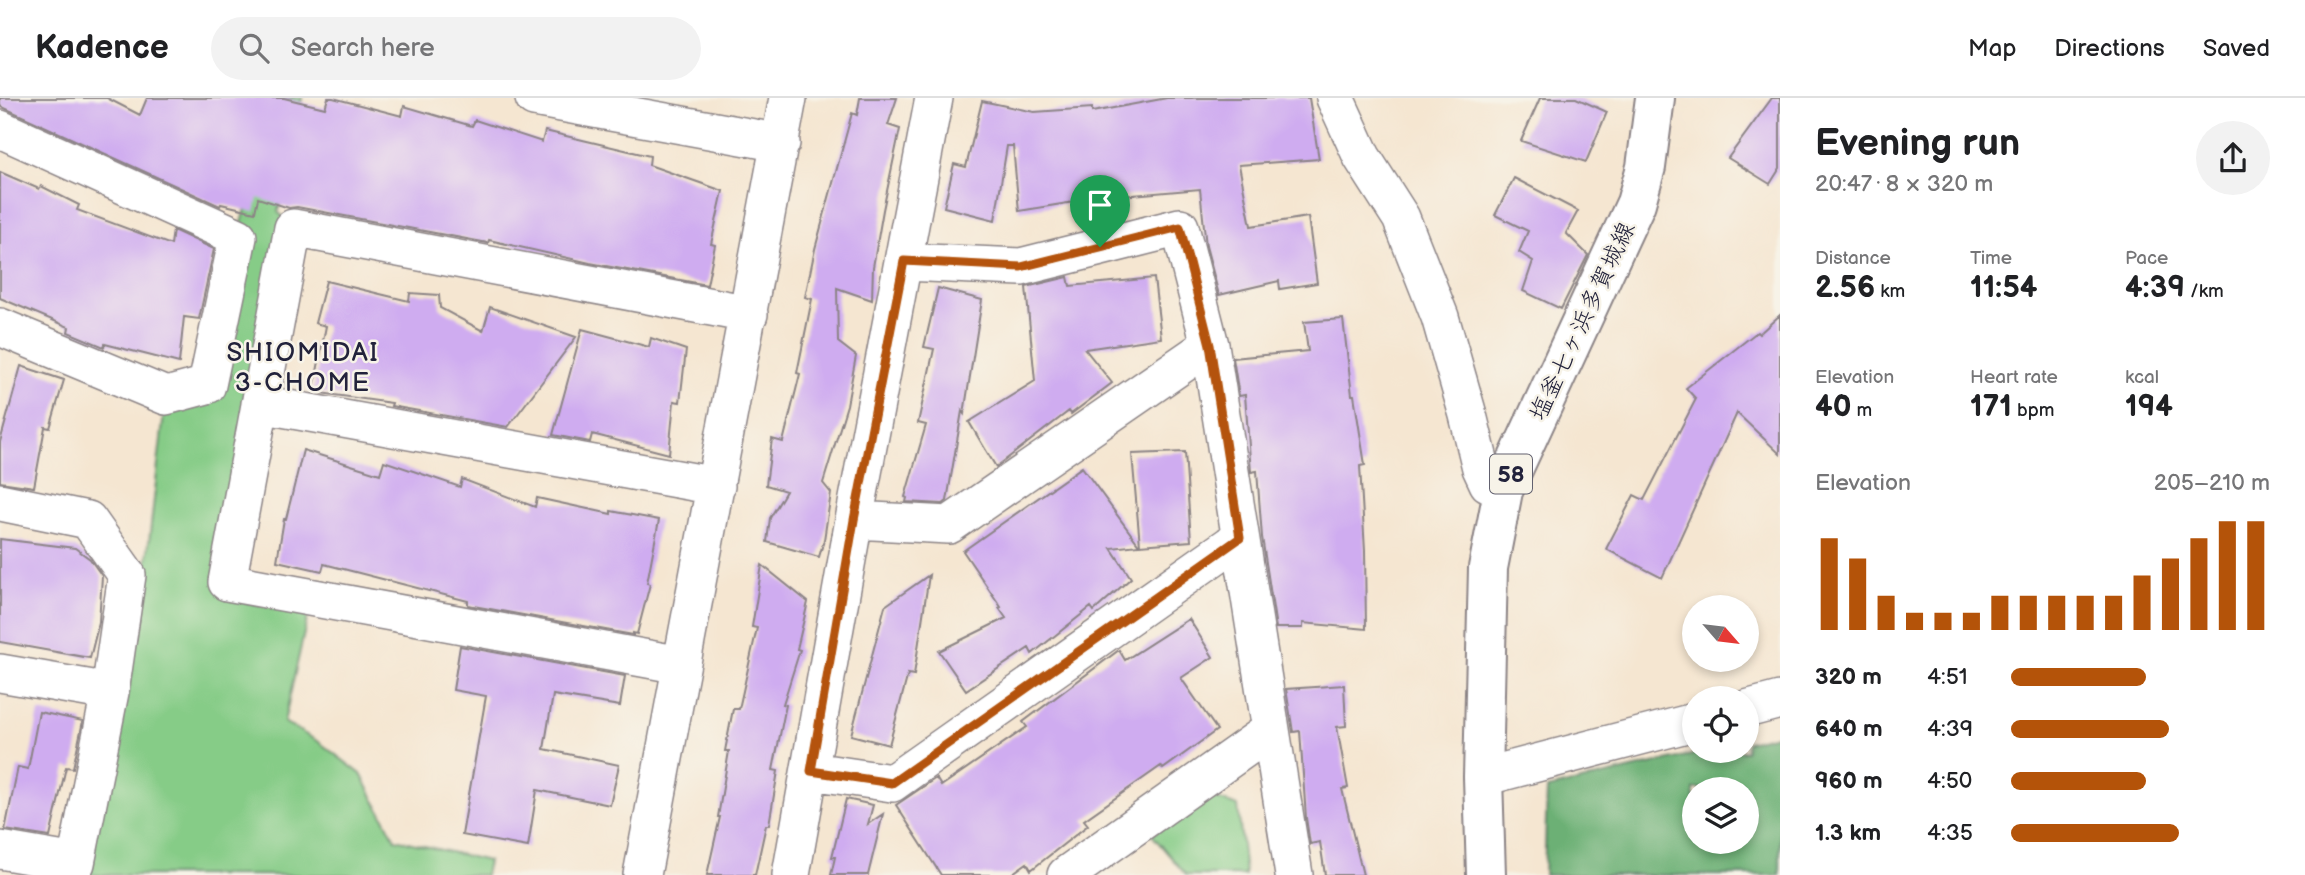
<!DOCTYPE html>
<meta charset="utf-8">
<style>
:root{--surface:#fff;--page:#f2f2f2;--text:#202124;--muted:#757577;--line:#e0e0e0;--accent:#b45309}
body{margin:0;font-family:"Balsamiq Sans","Klee One",sans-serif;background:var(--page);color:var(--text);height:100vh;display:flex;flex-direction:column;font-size:26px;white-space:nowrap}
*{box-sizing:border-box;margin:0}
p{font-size:23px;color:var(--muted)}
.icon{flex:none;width:38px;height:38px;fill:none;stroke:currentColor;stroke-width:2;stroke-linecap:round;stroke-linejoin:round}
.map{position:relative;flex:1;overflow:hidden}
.drawer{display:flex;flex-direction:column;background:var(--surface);width:525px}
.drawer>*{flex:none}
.needle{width:46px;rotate:118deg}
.controls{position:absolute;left:1682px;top:497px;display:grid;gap:14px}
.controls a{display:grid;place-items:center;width:77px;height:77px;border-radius:50%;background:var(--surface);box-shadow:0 4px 10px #0003;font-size:35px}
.pin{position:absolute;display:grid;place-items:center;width:60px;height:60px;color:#fff;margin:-72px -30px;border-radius:50% 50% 50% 0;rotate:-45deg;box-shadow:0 0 7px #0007}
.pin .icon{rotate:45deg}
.round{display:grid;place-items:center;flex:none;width:74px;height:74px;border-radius:37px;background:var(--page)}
.overview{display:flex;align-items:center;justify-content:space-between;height:119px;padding:0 35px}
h1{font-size:38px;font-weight:700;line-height:52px}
.figures{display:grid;grid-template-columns:repeat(3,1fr);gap:10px;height:119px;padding:7px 35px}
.figures div{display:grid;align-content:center}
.figures b{font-size:30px;font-weight:700}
.figures small{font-size:19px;font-weight:400}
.figures p{font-size:19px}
.chart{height:196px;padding:14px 35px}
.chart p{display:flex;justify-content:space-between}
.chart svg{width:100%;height:126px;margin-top:7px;stroke:var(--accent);stroke-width:6}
ul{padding:0 35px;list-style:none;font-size:23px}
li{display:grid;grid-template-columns:112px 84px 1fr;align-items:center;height:52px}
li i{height:18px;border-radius:9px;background:var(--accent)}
header{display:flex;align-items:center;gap:42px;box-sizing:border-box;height:98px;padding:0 35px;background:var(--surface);border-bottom:2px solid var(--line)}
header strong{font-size:33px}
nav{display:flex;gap:38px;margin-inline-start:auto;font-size:24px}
.search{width:490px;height:63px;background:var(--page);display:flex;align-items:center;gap:18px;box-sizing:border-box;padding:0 24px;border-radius:38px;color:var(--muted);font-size:26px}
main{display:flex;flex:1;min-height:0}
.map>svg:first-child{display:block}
</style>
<header>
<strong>Kadence</strong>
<div class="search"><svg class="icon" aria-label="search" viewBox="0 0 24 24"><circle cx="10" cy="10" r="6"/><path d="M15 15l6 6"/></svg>Search here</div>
<nav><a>Map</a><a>Directions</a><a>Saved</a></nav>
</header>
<main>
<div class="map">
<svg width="1780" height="777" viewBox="0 0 1780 777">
<rect width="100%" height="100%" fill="#f7f3e8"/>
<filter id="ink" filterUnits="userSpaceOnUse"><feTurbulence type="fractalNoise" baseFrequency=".0143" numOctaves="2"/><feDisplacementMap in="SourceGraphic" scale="14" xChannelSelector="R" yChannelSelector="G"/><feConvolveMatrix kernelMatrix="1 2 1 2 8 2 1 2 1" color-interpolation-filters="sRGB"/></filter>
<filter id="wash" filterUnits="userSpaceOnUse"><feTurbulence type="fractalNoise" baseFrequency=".00686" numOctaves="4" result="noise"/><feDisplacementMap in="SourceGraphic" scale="28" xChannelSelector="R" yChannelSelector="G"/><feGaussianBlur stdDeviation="1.57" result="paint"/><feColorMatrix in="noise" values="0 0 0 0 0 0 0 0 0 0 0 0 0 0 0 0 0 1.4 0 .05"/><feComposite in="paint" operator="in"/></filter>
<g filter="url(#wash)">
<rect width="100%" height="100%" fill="#f5e6d1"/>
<path fill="#86cc87" stroke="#547761" stroke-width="2" d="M277,0H302L278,114L293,130L222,499L308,517L284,624L319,644L361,676L395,741L488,763L485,777H86L147,461L166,298L207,287L238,139Z
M1208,698L1238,708L1245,777H1186L1152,737Z"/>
<path fill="#6cb074" stroke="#476958" stroke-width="2" fill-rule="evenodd" d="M1780,636V777H1544L1547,691L1708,653H1746L1747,644ZM1694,691H1746V744H1694Z"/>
<g id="blocks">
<path fill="#cfacf0" d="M0,0H107L140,17L147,0H284L325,10L328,0H333L402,18L404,8L472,28L475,22L542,44L545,33L650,58L649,67L723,93L711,146L715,147L707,187L590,165L489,142L488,145L297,109L289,110L258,100L255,114L221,106L220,108L0,8Z
M860,0H897L888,27L900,31L883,112L873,169L872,202L837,190L838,244L856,258L847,307L823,385L831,395L824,442L819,459L767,444L770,420L786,393L766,387L772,341L783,344L800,276L797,275L812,201L805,199L815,151L852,15L857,17Z
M1167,0H1309L1319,61L1239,67L1251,128L1308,119L1317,185L1280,191L1279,183L1219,197L1206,148L1200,91L1098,100L1019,113L1013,48H1007L995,122L944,109L954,66L966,69L982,3L1034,14L1092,10V14Z
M1540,0H1576L1607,14L1586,64L1521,43Z
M1772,0H1780V70L1770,86L1728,60Z
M0,74L39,91L41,88L79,107L77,112L171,147L173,132L214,151L199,221L184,219L179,265L105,246L104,249L68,234L69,229L0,200Z
M1514,80L1578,113L1566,135L1588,157L1561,211L1523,193L1533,163L1519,154L1528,133L1495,117Z
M1068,179L1070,188L1154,180L1161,240L1085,251L1112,285L1071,316L1069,313L996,369L969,324L1035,283L1026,189Z
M326,183L409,203L410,195L439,197L440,210L483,233L490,209L576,239L508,329L391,308L392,305L313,294L326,228L315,225Z
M938,190L982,202L964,316L962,313L947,403L943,406L906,404L907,400L905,399L926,327L918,325L934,251L924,249Z
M1780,217V356L1737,315L1662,480L1606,451L1634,397L1644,402L1696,301L1686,290L1757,234L1759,236Z
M1343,221L1352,297H1354L1365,367L1360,368L1365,453L1366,531L1303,525V530H1276L1262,439L1257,373L1251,374L1245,297L1239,298L1233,260L1308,253L1304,224Z
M582,231L649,249L651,240L686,252L680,304L674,303L669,356L592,336L590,344L553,337Z
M21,268L64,282L50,330L45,329L34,389L0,384V344Z
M303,352L380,376L384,363L460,389L462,381L535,409L537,400L611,416V413L659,422L647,485L650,486L637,536L633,535V537L468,507V503L324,466L322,473L277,463L284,421H286Z
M1185,354L1191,443L1140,447L1132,356Z
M1082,369L1139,447L1111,450L1131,480L1094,513L1091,509L1032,556L1029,550L966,592L939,553L1006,520L999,510L1001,509L963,453Z
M0,441L75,450L90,461L102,478L99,524L90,560L0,544Z
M762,467L808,504L797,551L800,552L783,606L786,607L773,672L778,673L769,727H766L755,777H707L720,719H718L729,653H725L733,611H739L757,530L752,529Z
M929,477L914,577L908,576L889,647L851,637L885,508Z
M1189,521L1213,559L1181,580L1217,632L1163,671L1161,668L1084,722L1088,727L1031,772L1027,765L1010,777H941L896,707L936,680L941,688L1027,629L1023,624L1119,552L1125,562Z
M460,548L625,578L620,608L553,597L544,651L619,667L610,707L537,692L528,749L462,737L486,598L453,592Z
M1344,587L1346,628L1337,629L1348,690L1342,691L1363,777H1325L1320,744L1310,746L1306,720L1300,633L1293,634L1286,591Z
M39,614L83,623L73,670L66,669L50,739L5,732L18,669L28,671Z
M846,701L873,707L868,726L883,716L868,777H831L835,759H832Z"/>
</g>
</g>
<g filter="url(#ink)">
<use href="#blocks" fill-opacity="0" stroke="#8c8486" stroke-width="2"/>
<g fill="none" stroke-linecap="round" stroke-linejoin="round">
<g stroke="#8c8486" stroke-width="40">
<path id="minor" d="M534,0L781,45
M1335,0L1362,59L1401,120L1440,219L1468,317L1481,370L1488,385L1503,393
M0,31L238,139L207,287L166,298L0,229
M904,164L1021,169L1180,129L1210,247
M260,306L716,388
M0,404L88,422L127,477L110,594L76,765L0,752
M854,422L949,427L1210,247L1294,777
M681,567L227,484L293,130L749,216
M0,575L110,594
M1746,611L1780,602
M811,673L892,685L1240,440
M1483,679L1694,624
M642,777L788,0
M791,777L854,422L934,0
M1066,777L1271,632"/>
</g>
<g stroke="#8c8486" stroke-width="42">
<path id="major" d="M1486,777L1483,679L1488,470L1503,393L1636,105L1646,69L1655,0"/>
</g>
<use href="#minor" stroke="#fff" stroke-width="37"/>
<use href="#major" stroke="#fff" stroke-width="38"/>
</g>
</g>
<g fill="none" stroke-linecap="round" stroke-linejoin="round" filter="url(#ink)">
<g stroke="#fff" stroke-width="14">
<path id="route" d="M1180,129L1210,247L1240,440L892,685L811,673L854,422L904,163L1021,169Z"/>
</g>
<use href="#route" stroke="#b45309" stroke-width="9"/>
</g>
<g text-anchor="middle" stroke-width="5" stroke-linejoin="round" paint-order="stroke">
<rect fill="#f7f3e8" stroke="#62616f" stroke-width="2" x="1490" y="356.5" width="42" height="39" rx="5"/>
<g font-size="23" font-weight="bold" fill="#22223b">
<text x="1511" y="384">58</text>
</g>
<g font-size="24" fill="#22223b" stroke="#f7f3e8">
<text transform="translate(1582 223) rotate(-65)" y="8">塩釜七ヶ浜多賀城線</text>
</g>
<g font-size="26" letter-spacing="2" fill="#22223b" stroke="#f7f3e8">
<text x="303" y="263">SHIOMIDAI<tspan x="303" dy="30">3-CHOME</tspan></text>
</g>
</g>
</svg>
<div class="controls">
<a><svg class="needle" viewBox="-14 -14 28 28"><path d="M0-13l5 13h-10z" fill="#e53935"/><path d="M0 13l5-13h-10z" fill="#757577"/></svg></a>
<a><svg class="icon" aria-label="locate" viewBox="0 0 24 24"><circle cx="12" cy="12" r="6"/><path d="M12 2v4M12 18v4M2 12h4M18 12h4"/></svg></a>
<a><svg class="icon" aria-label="layers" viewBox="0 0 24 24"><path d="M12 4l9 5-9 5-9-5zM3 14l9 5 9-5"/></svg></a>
</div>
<div class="pin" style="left:1100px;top:149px;background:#1e9e55"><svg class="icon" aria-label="arrive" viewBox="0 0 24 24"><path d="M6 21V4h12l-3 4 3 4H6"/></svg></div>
</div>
<section class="drawer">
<div class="overview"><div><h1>Evening run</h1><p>20:47 · 8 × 320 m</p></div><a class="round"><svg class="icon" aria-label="share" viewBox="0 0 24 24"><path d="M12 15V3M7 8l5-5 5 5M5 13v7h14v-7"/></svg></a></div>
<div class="figures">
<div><p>Distance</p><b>2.56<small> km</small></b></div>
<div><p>Time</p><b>11:54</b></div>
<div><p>Pace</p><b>4:39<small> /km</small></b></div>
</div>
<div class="figures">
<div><p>Elevation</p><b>40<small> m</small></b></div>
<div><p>Heart rate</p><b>171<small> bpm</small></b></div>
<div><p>kcal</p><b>194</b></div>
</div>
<div class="chart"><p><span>Elevation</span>205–210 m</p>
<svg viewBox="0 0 160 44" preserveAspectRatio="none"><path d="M5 44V12M15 44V19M25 44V32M35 44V38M45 44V38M55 44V38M65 44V32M75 44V32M85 44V32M95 44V32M105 44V32M115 44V25M125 44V19M135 44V12M145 44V6M155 44V6"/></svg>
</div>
<ul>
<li><b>320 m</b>4:51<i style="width:52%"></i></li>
<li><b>640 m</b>4:39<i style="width:61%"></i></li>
<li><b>960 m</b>4:50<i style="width:52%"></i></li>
<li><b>1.3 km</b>4:35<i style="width:65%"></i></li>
</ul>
</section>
</main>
